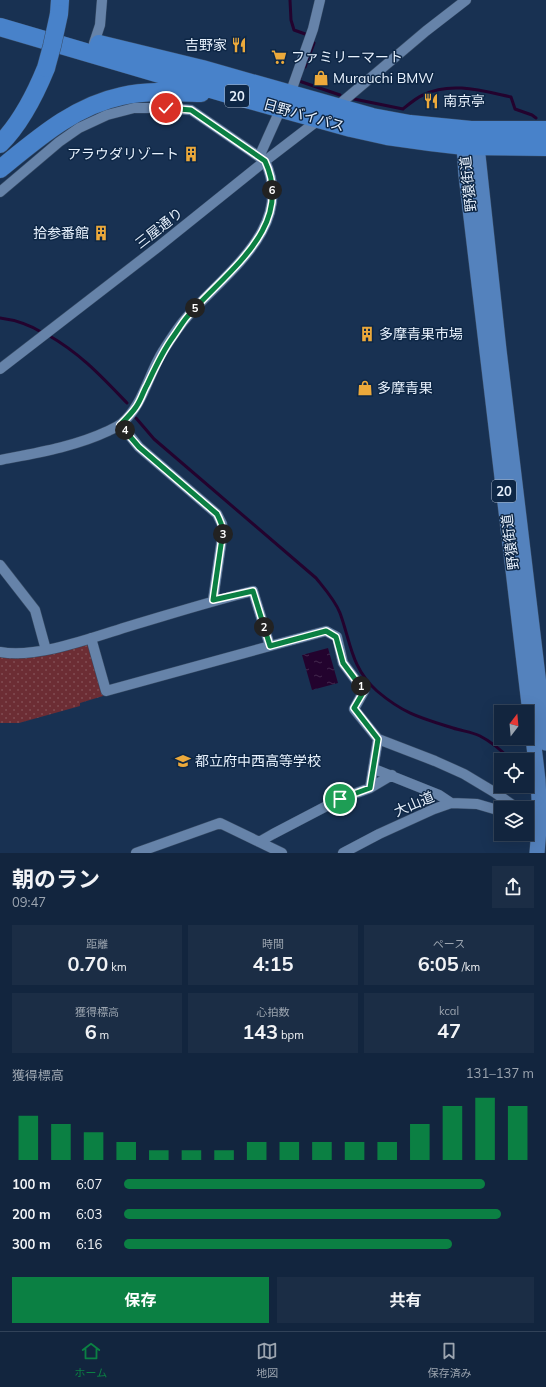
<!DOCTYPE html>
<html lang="ja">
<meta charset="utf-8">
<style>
:root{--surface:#12253e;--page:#1b2d45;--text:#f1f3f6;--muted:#9ca5b0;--line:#314258;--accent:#0b8043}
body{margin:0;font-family:Mulish,"Noto Sans JP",sans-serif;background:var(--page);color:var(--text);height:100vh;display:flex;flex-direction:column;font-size:15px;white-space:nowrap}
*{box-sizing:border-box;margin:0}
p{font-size:13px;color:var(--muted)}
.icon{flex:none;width:22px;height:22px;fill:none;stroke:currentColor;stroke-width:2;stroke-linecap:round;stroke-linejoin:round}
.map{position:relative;height:853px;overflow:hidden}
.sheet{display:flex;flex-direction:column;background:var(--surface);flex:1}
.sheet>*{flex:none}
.needle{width:26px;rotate:16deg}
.fabs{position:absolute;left:494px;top:705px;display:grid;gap:8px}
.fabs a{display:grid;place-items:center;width:40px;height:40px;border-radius:0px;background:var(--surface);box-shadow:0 4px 16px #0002,0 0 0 1px var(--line);font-size:20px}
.pin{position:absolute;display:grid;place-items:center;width:34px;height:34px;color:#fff;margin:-17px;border:2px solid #fff;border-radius:50%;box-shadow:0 1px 4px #0007}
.km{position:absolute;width:20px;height:20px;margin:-10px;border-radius:50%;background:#222;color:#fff;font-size:11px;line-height:20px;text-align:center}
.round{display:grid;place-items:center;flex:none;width:42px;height:42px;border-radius:0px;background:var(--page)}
.overview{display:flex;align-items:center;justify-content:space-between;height:68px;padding:0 12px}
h1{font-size:22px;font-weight:700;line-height:30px}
.metrics{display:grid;grid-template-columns:repeat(3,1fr);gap:6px;height:68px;padding:4px 12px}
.metrics div{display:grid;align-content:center;border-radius:0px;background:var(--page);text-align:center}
.metrics b{font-size:20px;font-weight:700}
.metrics small{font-size:11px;font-weight:400}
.metrics p{font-size:11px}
.chart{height:112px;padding:8px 12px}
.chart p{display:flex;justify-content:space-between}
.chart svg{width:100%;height:72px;margin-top:4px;stroke:var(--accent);stroke-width:6}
.cta{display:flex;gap:8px;margin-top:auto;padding:8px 12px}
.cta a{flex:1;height:46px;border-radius:0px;background:var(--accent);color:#fff;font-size:16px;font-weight:700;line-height:46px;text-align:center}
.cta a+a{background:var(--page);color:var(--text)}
ul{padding:0 12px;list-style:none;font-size:13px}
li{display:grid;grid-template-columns:64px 48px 1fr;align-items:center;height:30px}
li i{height:10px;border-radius:5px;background:var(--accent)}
.tabs{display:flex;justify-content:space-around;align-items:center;height:56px;border-top:1px solid var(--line);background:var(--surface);font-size:11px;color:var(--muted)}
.tabs a{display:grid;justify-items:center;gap:2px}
.tabs .on{color:var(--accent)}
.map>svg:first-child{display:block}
</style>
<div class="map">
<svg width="546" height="853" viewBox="0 0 546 853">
<defs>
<pattern id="park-dots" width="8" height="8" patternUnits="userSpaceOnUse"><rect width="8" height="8" fill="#6c2d34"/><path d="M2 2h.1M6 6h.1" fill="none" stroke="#814c52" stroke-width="1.8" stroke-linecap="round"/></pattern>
<pattern id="water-ripples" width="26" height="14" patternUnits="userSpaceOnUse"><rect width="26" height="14" fill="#23032e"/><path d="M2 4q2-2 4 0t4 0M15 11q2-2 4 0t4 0" fill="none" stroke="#43284d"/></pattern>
</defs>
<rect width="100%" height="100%" fill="#183152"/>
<path fill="url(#park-dots)" d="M82,642L88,645L103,696L80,703V706L19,723H0V656Z"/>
<path fill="url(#water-ripples)" d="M328,648L338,683L312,690L302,655Z"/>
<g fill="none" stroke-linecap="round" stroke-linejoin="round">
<path stroke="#23032e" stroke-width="3" d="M290,0L291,20L294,30L308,35
M305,67L314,43
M300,78L299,81L340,95
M354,99L403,109C409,104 416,98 423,95C451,81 483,91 511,97L515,109L532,115L536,118
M0,318C16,320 30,325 43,333
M48,335C81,354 101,376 127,403
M136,418L154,439L316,578C324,588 335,600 340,613C351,643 351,668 377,691C404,714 421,718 453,728C462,731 472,732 480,736C490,741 503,752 511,760"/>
<g stroke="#384c66" stroke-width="11">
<path id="street" d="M94,43L100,25L102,0
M290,94L313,29L320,0
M335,108L426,31L466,0
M259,157L281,108
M0,192L59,142L79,128L107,115L134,108H166L191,110L265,161C296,227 224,274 187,317C178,327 170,340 163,351C148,375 143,406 121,424C117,427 112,429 108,431C74,447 36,453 0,460
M0,369L158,247L265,161L321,118
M121,425L139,447L217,514L222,524L223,531L213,600
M0,565L35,610L46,650
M91,638L106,691L270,646
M0,652C37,659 94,637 130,626C171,614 211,601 253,591L270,646L326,631L337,637L343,663L364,691L354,709L378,739L435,761L464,774L494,792L517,808
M374,769L439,795L451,803
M370,788L378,739
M527,815L545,819
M259,842L273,834L340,799L370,788L392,775
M136,853L220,823L282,853
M343,853L379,834L434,809L451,803L477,804L501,811"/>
</g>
<g stroke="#384c66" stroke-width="16">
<path id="primary" d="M468,137L464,146L466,175L538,780L540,818L537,853
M474,137L477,146L499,350L546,743"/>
</g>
<g stroke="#384c66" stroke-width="19">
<path id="highway" d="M59,14L60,0
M0,27L228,94L351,128L387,136L430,142L464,146L546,147
M99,44L202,69L372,117L410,124L471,130H546
M0,144C21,123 35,95 46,68
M0,169C37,139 74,106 122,96C148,90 175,92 201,93"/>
</g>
<use href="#street" stroke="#6683a9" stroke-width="10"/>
<use href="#primary" stroke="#5482bd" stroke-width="15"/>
<use href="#highway" stroke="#4882ca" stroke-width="18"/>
<g stroke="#384c66" stroke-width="19" stroke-linecap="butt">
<path id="highway-bridge" d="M46,68L52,46L59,14"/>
</g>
<use href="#highway-bridge" stroke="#4882ca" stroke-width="18"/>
</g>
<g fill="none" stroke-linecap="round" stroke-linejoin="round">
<g stroke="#fff" stroke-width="8">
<path id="route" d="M166,108L191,110L265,161C296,228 224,273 187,317C182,323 178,330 173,337C162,352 155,368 147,385C143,392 141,400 136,407C132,413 126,419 120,425L139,447L217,514C220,520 222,524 223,531L213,600L253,591L270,646L326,631L336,637L343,663L364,691L354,708L378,739L370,788L340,799"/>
</g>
<use href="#route" stroke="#0b8043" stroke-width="5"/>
</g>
<defs>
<g id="restaurant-bare" transform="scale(1.2)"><path d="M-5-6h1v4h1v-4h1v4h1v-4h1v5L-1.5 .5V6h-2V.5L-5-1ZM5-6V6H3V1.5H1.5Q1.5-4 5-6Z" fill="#eca93b" stroke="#0e2746" stroke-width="2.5" paint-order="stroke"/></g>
<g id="supermarket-bare" transform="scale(1.2)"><path d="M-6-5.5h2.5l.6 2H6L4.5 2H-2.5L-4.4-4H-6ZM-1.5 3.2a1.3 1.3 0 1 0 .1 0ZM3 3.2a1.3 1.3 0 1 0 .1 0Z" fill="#eca93b" stroke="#0e2746" stroke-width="2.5" paint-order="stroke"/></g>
<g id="shop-bare" transform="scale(1.2)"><path d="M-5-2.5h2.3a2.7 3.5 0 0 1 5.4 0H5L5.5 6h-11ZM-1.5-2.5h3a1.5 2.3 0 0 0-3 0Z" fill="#eca93b" stroke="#0e2746" stroke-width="2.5" paint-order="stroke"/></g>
<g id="building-bare" transform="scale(1.2)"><path d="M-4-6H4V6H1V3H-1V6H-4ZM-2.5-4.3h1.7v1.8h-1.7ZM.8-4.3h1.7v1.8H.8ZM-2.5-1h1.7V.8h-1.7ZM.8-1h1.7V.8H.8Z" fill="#eca93b" stroke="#0e2746" stroke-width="2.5" paint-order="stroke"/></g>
<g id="school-bare" transform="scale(1.2)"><path d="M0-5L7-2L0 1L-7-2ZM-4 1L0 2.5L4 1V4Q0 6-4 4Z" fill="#eca93b" stroke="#0e2746" stroke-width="2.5" paint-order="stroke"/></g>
</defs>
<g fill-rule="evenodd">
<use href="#restaurant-bare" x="239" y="45"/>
<use href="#supermarket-bare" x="279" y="57"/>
<use href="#shop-bare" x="321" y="78"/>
<use href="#restaurant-bare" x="431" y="101"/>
<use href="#building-bare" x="191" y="154"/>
<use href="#building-bare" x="101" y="233"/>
<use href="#building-bare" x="367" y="334"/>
<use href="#shop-bare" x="365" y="388"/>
<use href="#school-bare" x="183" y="761"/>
</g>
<g text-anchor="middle" stroke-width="3" stroke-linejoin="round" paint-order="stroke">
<g fill="#0e2746" stroke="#a6b4c6" stroke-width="1">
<rect x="225" y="85" width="24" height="22" rx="3"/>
<rect x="492" y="480" width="24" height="22" rx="3"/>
</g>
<g font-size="13" font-weight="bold" fill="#e7f1fd">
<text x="237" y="101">20</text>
<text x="504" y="496">20</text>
</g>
<g font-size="14" fill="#e7f1fd" stroke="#0e2746" text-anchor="start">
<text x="227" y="50" text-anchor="end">吉野家</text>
<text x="291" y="62">ファミリーマート</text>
<text x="333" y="83">Murauchi BMW</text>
<text x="443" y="106">南京亭</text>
<text x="179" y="159" text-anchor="end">アラウダリゾート</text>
<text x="89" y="238" text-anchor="end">拾参番館</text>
<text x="379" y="339">多摩青果市場</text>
<text x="377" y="393">多摩青果</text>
<text x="195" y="766">都立府中西高等学校</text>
</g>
<g font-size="14" fill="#e7f1fd" stroke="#0e2746">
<text transform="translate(304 115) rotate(16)" y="5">日野バイパス</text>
<text transform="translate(468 184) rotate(-96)" y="5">野猿街道</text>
<text transform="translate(159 228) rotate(-38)" y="5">三屋通り</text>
<text transform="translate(510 542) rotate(-97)" y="5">野猿街道</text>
<text transform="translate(414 804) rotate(-23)" y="5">大山道</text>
</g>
</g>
</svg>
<div class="fabs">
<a><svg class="needle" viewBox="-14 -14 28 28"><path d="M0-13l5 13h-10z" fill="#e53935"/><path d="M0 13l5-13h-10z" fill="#9ca5b0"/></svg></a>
<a><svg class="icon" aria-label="locate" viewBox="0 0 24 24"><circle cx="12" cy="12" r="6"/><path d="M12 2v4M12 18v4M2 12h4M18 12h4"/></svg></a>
<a><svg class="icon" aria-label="layers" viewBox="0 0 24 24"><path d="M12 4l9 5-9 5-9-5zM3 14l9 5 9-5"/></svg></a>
</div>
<div class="pin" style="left:340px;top:799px;background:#1e9e55"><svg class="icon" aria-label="arrive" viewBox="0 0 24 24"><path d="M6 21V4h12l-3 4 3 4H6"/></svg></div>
<div class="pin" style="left:166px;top:108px;background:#d93025"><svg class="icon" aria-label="check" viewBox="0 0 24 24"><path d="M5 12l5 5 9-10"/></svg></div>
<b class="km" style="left:361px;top:686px">1</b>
<b class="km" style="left:264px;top:627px">2</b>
<b class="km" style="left:223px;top:534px">3</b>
<b class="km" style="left:125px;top:430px">4</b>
<b class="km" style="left:195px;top:308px">5</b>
<b class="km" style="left:272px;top:190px">6</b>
</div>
<section class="sheet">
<div class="overview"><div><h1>朝のラン</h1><p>09:47</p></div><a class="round"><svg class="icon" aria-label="share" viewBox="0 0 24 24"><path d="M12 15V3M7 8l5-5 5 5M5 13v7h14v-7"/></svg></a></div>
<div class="metrics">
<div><p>距離</p><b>0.70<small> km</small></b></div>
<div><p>時間</p><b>4:15</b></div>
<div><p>ペース</p><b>6:05<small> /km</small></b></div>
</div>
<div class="metrics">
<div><p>獲得標高</p><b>6<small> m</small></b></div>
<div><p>心拍数</p><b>143<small> bpm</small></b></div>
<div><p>kcal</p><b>47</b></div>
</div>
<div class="chart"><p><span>獲得標高</span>131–137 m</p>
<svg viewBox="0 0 160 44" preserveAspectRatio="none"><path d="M5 44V17M15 44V22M25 44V27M35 44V33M45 44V38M55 44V38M65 44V38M75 44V33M85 44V33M95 44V33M105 44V33M115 44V33M125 44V22M135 44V11M145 44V6M155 44V11"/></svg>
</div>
<ul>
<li><b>100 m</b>6:07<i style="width:88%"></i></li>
<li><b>200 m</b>6:03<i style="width:92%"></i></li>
<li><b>300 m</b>6:16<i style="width:80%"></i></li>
</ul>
<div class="cta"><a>保存</a><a>共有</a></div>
</section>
<nav class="tabs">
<a class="on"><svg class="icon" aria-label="home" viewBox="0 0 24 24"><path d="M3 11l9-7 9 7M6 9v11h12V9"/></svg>ホーム</a>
<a><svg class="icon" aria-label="map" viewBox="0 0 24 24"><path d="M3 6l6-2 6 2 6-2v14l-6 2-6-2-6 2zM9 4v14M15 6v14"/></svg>地図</a>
<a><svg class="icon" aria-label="saved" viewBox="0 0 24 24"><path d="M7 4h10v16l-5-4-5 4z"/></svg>保存済み</a>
</nav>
